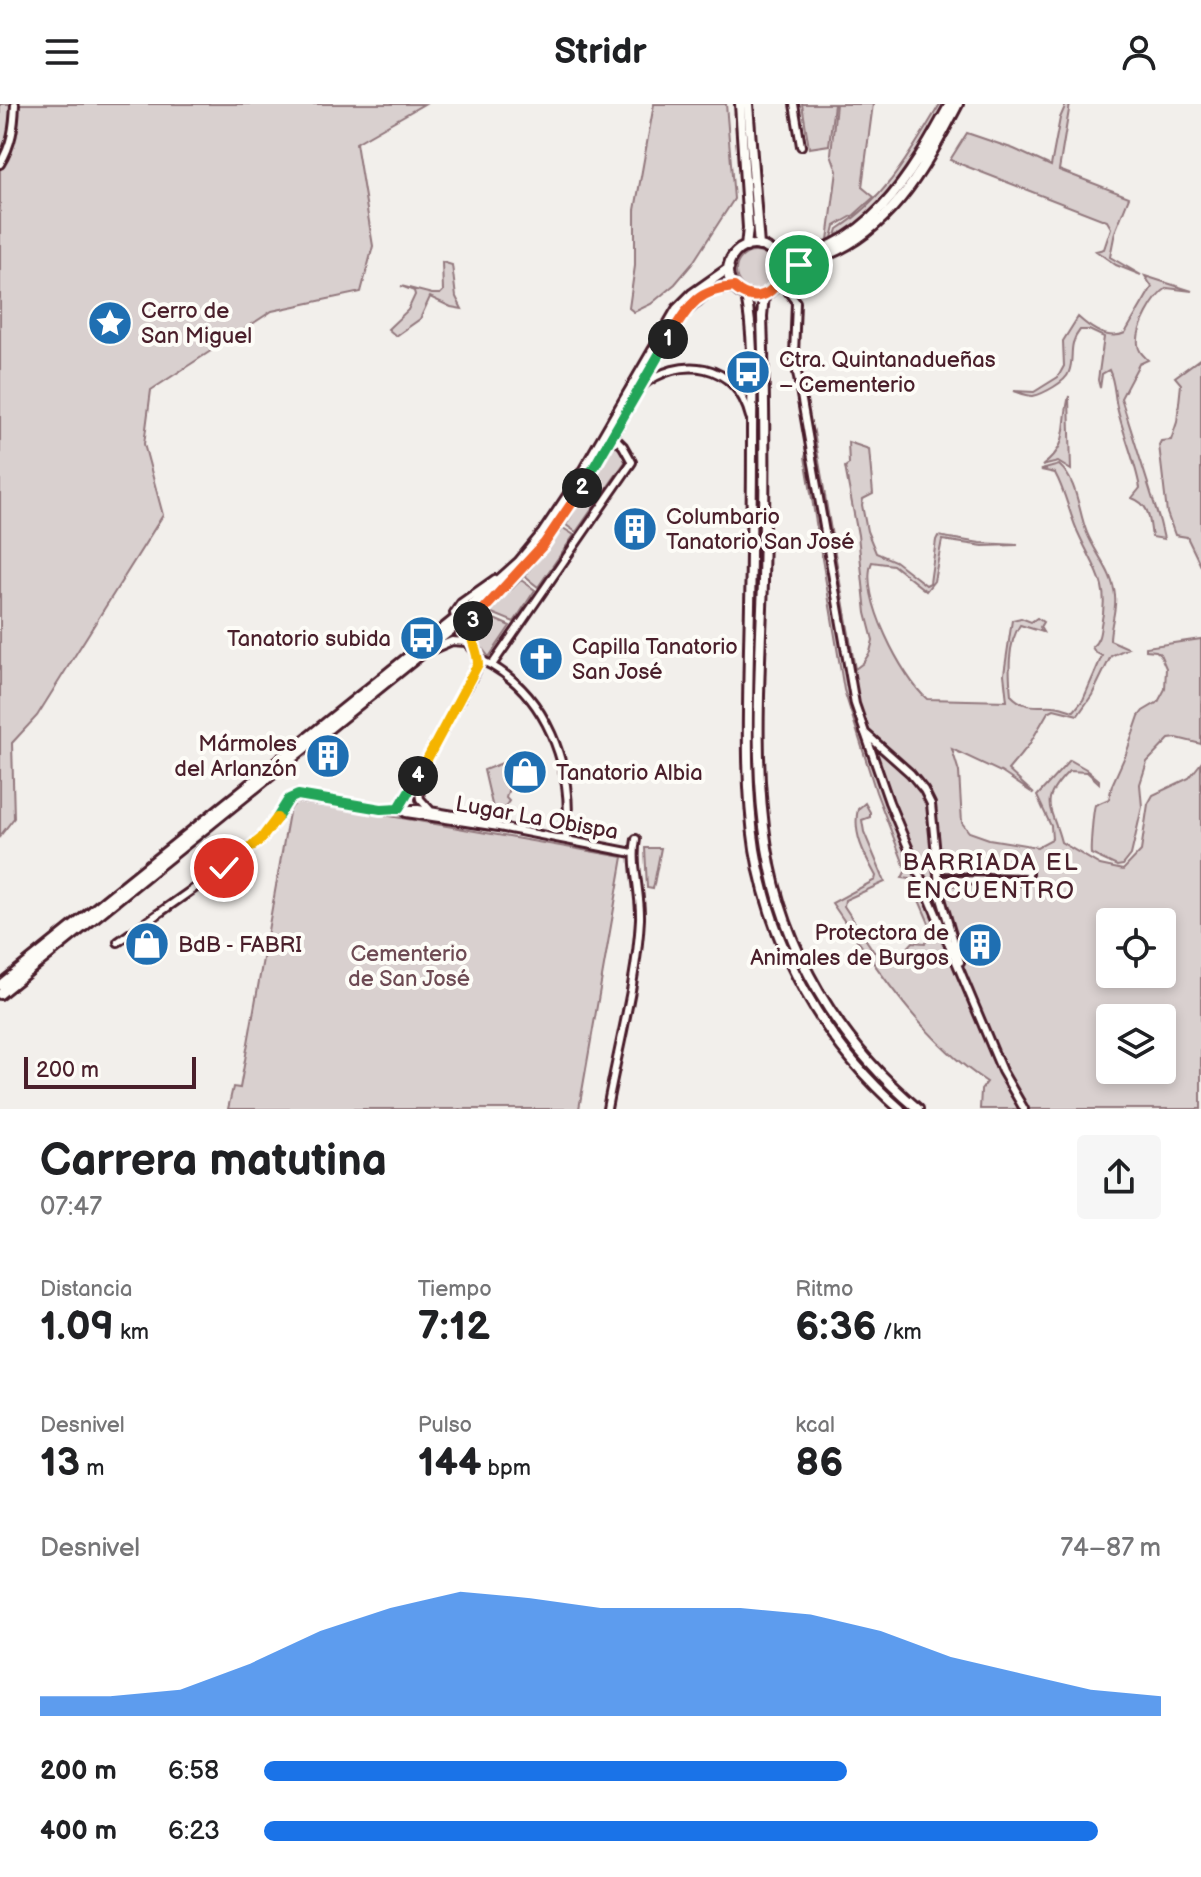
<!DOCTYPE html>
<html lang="es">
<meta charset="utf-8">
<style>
:root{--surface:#fff;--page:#f6f6f6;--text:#202124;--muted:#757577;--accent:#1a73e8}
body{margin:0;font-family:"Balsamiq Sans",sans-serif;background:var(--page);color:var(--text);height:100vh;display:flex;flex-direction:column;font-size:30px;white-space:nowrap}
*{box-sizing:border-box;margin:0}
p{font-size:26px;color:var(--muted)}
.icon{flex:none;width:44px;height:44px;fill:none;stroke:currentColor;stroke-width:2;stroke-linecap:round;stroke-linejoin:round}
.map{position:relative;height:1005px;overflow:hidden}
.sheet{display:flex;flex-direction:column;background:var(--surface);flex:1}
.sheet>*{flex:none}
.fabs{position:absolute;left:1096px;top:804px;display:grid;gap:16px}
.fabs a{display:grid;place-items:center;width:80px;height:80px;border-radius:8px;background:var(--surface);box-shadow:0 4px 12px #0003;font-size:40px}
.scale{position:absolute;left:24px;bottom:20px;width:172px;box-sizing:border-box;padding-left:8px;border:4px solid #4a1f2b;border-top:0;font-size:22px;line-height:28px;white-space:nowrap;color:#4a1f2b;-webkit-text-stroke:6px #fdfcf7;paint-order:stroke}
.pin{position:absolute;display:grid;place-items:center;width:68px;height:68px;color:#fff;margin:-34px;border:4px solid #fff;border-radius:50%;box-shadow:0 2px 8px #0007}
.km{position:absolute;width:40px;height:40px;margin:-20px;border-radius:50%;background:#222;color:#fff;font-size:22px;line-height:40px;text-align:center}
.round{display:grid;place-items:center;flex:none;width:84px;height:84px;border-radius:8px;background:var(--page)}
.overview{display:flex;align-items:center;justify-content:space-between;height:136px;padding:0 40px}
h1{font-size:44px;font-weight:600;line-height:60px}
.figures{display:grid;grid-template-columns:repeat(3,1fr);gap:12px;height:136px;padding:8px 40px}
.figures div{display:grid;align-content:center}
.figures b{font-size:40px;font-weight:600}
.figures small{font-size:22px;font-weight:400}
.figures p{font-size:22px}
.chart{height:224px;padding:16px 40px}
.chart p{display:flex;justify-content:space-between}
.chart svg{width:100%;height:144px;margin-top:8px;fill:var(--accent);opacity:.7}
ul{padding:0 40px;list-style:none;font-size:26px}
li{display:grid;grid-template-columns:128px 96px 1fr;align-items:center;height:60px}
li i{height:20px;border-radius:10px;background:var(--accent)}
header{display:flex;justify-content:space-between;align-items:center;height:104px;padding:0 40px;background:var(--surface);font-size:36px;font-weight:600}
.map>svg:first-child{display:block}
</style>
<header><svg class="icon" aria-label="menu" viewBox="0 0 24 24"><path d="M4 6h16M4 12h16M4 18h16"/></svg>Stridr<svg class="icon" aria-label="person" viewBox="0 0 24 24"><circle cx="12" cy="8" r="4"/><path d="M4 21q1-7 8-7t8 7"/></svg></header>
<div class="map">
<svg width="1201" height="1005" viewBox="0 0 1201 1005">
<rect width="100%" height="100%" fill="#f2efeb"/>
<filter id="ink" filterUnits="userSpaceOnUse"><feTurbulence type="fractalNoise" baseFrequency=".0125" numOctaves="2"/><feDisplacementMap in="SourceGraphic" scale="16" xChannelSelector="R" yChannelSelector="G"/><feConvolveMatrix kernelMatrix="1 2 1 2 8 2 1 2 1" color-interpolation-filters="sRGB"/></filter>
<g filter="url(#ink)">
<path fill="#d9d0cf" stroke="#92787d" stroke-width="2" fill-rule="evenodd" d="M0,0H424L356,39L373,142L361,188L272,207L151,286L144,340L163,411L37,612L12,639L14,714L0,732Z
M654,0H726L734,95L692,160L675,180L651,200L634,208L629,204L635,162V106Z
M802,0H834L829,41L809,44Z
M836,0H873L862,83L874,93L854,111L835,122L832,134L828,136L837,67L831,50Z
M940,0H946C917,52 889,105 835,135L838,125C886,95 911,48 940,0Z
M1066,0H1070L1059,66L1129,93L1115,128L1110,153L1141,171L1116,161L1096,147L1104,145L1111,124L1107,117L950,56L967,29L1014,45L1051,62L1060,14Z
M736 167a19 19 0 1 1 38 0a19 19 0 1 1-38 0Z
M442,158L452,161L456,193L462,205L451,203L430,193L420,215L396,232L388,225L408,206L415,191L414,187L401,182L432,190H440L443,187Z
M1145,172L1192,187L1167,184C1154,192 1136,224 1138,240C1138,247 1143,251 1148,256L1139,260L1121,294L1160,418L1164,435L1152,433C1149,416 1151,401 1132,394L1140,384C1135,356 1123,330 1117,303C1114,290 1115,278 1109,266L1102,270L1100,284L1098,276L1104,233L1089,226H1080C1067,242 1075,252 1069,268C1066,278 1043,290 1033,292C1027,292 1020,289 1014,287L1034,288L1058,273L1064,262L1063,237L1078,213C1090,224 1109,237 1125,229L1152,183Z
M1201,254V462L1187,433L1175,431L1167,409L1159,341L1161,337L1171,336L1177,318L1181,280L1175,273Z
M1069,292L1071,366L1058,358L1042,362C1071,341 1061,322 1069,292Z
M814,328L855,565L863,559L870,548L873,536L866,509L858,431L845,363L849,360L848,338L869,345L873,390L863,395L862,401L867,427L876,449L895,457L926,481L930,479L936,436L938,432L980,439L1018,441L983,442L942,436L934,477L926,487L893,461L872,458C858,490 903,575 927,595L1007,597L1004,570L1012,516L1021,514L1031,518L1037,514L1043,518L1040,523L1043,528L1020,521C1007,540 1009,569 1011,591C1025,606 1037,601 1054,602C1060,602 1068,606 1074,607L1083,596L1102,552L1095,548L1092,543C1099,537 1100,530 1101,521C1110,481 1096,467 1080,433C1070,413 1066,389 1055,369L1041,366L1059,361C1078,377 1078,407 1087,429C1096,451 1113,468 1115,492C1117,506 1110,521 1110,536L1128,544L1111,552L1092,591L1078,611L1054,605L1048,608L1029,641L1008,666L1034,690L1001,668L952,645L959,668L962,719L969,728L989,735L1037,743L1052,735L1051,722L1037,692L1070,656L1086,665L1099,676V679L1087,668L1069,667C1038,699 1051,700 1061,738L1100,761L1123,766L1141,747L1148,700L1153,691L1189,674L1201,659V1005H980L981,986L987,978C921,935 876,863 832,799L875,776L876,772C865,752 852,729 858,705L865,699L870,708V713L862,716L864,728L885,778L845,796L844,802L874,848L903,849L913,838L925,839L934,831L910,775L902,774L906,766L876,688L844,586L805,353ZM1110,818H1162V870H1110ZM1110,914H1162V966H1110Z
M614,339L623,350L625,358L576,428L566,421Z
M563,424L574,431L538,483L524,472Z
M521,476L535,486L514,518L487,507Z
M485,511L510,522L489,553C476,539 472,527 485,511Z
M1201,535V640L1177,634L1169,635L1147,658L1140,680L1142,703L1135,734L1131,751L1123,761L1117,762L1091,750C1090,745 1093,707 1095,701L1109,695L1112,681L1126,650L1139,612L1143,607L1158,598L1165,585L1166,564L1160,550L1156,547L1146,546V543Z
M502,659L510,680L506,694L509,697L497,714L494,709L484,666Z
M299,696L623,753L579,1005H228L233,983L240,984L290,703Z
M645,744H661L653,785L647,784Z"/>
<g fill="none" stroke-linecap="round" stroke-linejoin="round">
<g stroke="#4a1f2b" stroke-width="12">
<path id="minor" d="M794,0L801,42
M0,60C12,40 14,23 15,0
M787,186L796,198L794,251L855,600L889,698L1002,967L1024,1005
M640,283C681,250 736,258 750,313
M473,545L459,530L454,509L461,499L495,475
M431,546L452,537L466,538
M479,555C546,585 576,665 566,735
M492,561L632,358L623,342L612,331
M864,628L910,669L924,686L931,700L940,791L960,858
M417,676L420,695L431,707
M399,704L476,567C485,541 455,534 483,504
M399,704L406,709L499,723L633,749
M938,764L1028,766V777L938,776
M118,838L243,750L261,735L294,692L381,705H418L489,717L499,723
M607,1005C618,944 637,876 640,815C641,789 631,760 636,735"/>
</g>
<g stroke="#4a1f2b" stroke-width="14">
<path id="secondary" d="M740,0L748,124L746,143
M748,0L759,142
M728 167a26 26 0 1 1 52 0a26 26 0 1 1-52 0Z
M777,154C866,152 912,70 950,0
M780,169C798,160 819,155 838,146C898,116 928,57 958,0
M764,191L762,212C765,301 765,390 763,478C760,564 753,659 767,744C783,847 839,939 918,1005
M746,192C755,237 752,286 752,331C752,402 751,473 749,544C748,611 745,679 755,745C771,844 824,939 900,1005
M0,881L460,511L519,458L543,429L575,381L677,205L692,190L729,164
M0,890L508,480C585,401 623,297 685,208L709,186L734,183"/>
</g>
<use href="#minor" stroke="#fdfcf7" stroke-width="6"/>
<use href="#secondary" stroke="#fdfcf7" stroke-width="8"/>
</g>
</g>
<g fill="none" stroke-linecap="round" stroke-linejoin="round" filter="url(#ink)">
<g stroke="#fff" stroke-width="16">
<path id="split-1" d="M668,235C688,204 695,186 734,183C752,200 775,193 780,169L799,161"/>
</g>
<g stroke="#fff" stroke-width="16">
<path id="split-2" d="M582,384L668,235"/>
</g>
<g stroke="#fff" stroke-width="16">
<path id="split-3" d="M473,517L544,440L582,384"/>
</g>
<g stroke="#fff" stroke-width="16">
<path id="split-4" d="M418,672L478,560C478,544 467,534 473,517"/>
</g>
<g stroke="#fff" stroke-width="16">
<path id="split-5" d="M277,714L289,695L298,691L381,705L399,704L418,672"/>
</g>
<g stroke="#fff" stroke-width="16">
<path id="split-6" d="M224,764L261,735L277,714"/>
</g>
<use href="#split-1" stroke="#f0652b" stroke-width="10"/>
<use href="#split-2" stroke="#22a559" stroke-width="10"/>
<use href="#split-3" stroke="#f0652b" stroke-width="10"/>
<use href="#split-4" stroke="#f5b400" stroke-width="10"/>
<use href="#split-5" stroke="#22a559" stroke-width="10"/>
<use href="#split-6" stroke="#f5b400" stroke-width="10"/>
</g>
<defs>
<g id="sight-disc" transform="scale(2.3)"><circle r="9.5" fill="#1f6fb2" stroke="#fdfcf7"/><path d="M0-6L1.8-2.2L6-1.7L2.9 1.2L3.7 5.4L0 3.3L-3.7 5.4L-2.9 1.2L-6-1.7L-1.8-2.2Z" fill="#fff"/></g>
<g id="bus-disc" transform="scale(2.3)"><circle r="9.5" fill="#1f6fb2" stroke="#fdfcf7"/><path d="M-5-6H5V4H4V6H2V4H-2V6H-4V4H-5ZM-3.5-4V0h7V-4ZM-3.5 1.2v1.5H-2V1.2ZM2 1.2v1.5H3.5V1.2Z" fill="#fff"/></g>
<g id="building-disc" transform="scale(2.3)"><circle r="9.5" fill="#1f6fb2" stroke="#fdfcf7"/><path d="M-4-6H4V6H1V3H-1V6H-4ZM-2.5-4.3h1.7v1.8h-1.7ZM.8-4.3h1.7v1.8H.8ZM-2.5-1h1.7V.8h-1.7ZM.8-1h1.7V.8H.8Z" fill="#fff"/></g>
<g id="church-disc" transform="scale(2.3)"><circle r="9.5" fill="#1f6fb2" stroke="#fdfcf7"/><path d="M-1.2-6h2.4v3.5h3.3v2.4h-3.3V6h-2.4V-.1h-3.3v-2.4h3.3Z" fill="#fff"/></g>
<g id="shop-disc" transform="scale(2.3)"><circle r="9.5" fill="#1f6fb2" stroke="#fdfcf7"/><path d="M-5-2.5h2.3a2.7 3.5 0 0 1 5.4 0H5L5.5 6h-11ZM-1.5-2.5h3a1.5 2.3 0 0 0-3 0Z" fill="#fff"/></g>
</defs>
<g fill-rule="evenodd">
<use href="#sight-disc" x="110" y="219"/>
<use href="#bus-disc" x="748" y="268"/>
<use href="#building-disc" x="635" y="425"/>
<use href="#bus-disc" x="422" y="534"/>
<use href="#church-disc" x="541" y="555"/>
<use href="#building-disc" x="328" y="652"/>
<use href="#shop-disc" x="525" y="668"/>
<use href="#shop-disc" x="147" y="840"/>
<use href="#building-disc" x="980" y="841"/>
</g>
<g text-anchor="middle" stroke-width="8" stroke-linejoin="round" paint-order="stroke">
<g font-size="22" fill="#4a1f2b" stroke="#fdfcf7" text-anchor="start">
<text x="141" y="214">Cerro de<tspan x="141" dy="25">San Miguel</tspan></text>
<text x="779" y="263">Ctra. Quintanadueñas<tspan x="779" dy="25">– Cementerio</tspan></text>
<text x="666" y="420">Columbario<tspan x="666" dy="25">Tanatorio San José</tspan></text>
<text x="391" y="542" text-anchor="end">Tanatorio subida</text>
<text x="572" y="550">Capilla Tanatorio<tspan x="572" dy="25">San José</tspan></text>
<text x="297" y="647" text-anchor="end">Mármoles<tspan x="297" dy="25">del Arlanzón</tspan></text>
<text x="556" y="676">Tanatorio Albia</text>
<text x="949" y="836" text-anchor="end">Protectora de<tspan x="949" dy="25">Animales de Burgos</tspan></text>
<text x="178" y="848">BdB - FABRI</text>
</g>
<g font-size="22" fill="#4a1f2b" stroke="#fdfcf7">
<text transform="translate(537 713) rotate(10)" y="8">Lugar La Obispa</text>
</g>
<g font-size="22" fill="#6e4b54" stroke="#fdfcf7">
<text x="409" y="857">Cementerio<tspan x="409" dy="25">de San José</tspan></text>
</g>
<g font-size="24" letter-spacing="2" fill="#4a1f2b" stroke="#fdfcf7">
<text x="991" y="766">BARRIADA EL<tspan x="991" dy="28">ENCUENTRO</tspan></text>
</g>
</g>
</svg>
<div class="fabs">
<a><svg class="icon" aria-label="locate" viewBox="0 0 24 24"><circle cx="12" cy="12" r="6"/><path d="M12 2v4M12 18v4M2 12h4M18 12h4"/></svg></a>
<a><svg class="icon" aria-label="layers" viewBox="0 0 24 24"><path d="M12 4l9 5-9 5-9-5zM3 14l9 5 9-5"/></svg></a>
</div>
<div class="scale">200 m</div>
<div class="pin" style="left:799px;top:161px;background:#1e9e55"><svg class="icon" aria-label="arrive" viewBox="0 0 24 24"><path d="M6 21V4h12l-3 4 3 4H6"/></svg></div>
<div class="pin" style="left:224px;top:764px;background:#d93025"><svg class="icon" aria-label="check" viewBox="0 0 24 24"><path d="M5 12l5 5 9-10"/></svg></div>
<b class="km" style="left:668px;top:235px">1</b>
<b class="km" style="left:582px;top:384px">2</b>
<b class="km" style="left:473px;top:517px">3</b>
<b class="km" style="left:418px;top:672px">4</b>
</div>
<section class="sheet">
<div class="overview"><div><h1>Carrera matutina</h1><p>07:47</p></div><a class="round"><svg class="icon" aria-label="share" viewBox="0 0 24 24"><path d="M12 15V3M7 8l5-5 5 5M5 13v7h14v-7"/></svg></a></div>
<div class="figures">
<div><p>Distancia</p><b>1.09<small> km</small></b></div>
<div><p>Tiempo</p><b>7:12</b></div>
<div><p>Ritmo</p><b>6:36<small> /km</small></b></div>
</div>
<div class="figures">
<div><p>Desnivel</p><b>13<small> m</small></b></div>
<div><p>Pulso</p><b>144<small> bpm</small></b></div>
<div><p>kcal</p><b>86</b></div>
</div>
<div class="chart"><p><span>Desnivel</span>74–87 m</p>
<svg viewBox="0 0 160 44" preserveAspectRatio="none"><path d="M0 44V38L10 38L20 36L30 28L40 18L50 11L60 6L70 8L80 11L90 11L100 11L110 13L120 18L130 26L140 31L150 36L160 38V44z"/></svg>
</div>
<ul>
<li><b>200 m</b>6:58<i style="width:65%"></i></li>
<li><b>400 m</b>6:23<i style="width:93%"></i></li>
</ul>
</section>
